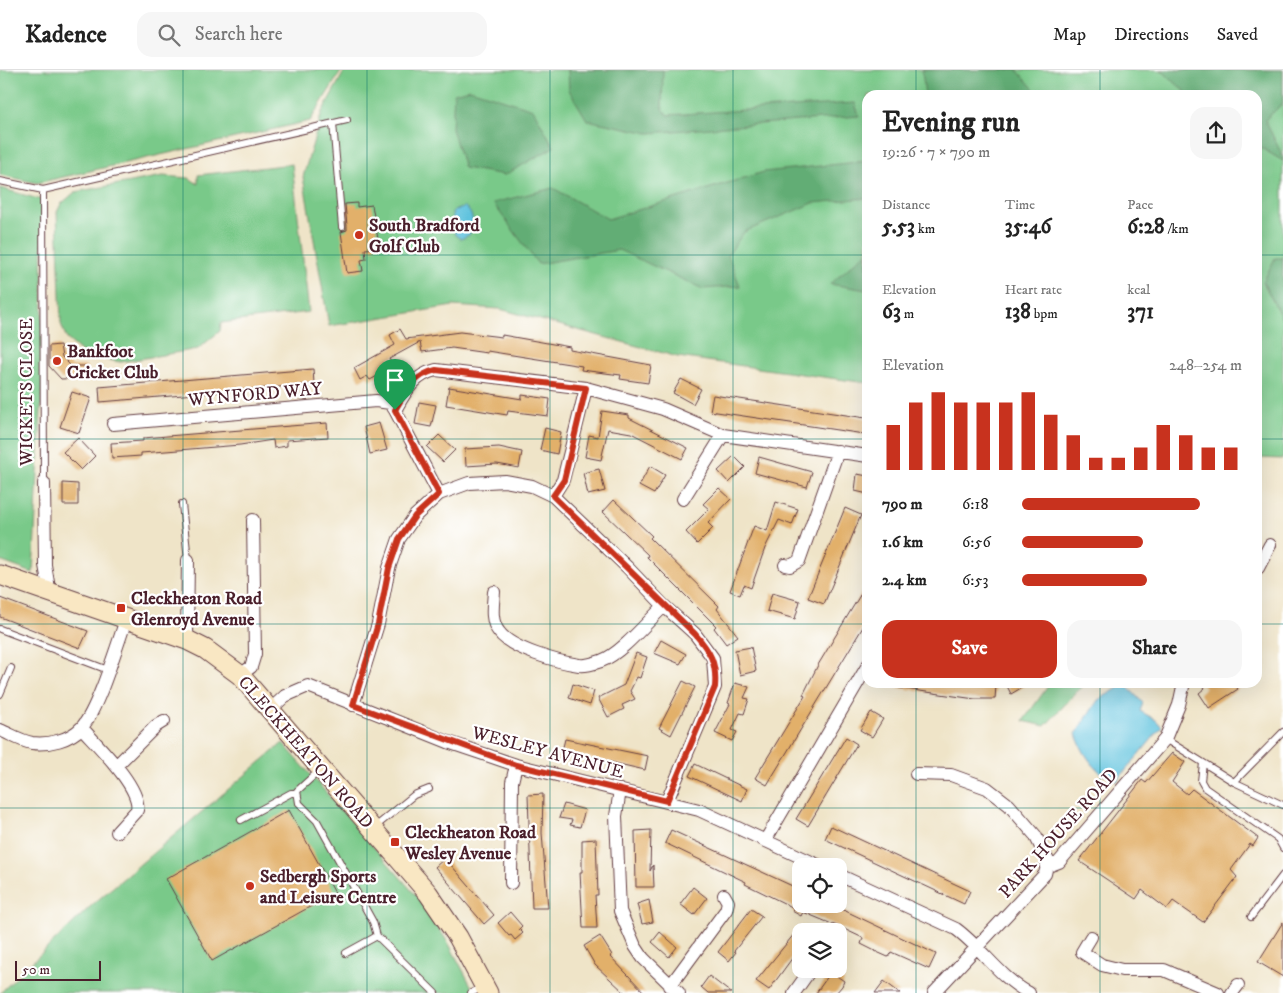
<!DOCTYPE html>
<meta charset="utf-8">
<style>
:root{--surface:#fff;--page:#f6f6f6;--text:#222;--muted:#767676;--line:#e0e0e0;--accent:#c8321e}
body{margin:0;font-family:"IM FELL DW Pica",serif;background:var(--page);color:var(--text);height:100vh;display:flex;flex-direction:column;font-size:19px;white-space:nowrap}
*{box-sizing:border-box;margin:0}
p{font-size:16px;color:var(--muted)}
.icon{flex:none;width:28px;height:28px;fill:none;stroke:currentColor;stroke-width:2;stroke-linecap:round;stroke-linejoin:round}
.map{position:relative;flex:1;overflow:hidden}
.sheet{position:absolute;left:862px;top:20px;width:400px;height:598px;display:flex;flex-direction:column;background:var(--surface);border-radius:15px;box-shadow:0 5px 20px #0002}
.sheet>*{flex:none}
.tools{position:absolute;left:792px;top:788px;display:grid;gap:10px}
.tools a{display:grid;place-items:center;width:55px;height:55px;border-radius:10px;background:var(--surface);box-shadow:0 5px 20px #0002;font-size:25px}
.scale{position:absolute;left:15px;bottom:12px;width:86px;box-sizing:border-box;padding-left:5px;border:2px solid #4a1f2b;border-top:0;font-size:14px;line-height:18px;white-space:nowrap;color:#4a1f2b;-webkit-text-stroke:4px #fff;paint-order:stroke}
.pin{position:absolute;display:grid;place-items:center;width:42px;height:42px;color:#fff;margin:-51px -21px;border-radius:50% 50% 50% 0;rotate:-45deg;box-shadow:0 0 5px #0007}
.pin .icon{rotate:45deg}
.round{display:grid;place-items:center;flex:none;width:52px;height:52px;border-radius:15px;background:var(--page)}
.overview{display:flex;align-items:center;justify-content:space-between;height:85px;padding:0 20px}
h1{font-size:28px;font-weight:700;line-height:38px}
.figures{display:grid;grid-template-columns:repeat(3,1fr);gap:8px;height:85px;padding:5px 20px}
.figures div{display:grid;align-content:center}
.figures b{font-size:21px;font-weight:700}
.figures small{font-size:14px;font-weight:400}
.figures p{font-size:14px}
.chart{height:140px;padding:10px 20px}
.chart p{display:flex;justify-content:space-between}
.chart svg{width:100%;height:90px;margin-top:5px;stroke:var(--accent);stroke-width:6}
.action{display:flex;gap:10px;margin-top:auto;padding:10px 20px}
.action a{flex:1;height:58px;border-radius:15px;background:var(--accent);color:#fff;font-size:20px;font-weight:700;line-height:58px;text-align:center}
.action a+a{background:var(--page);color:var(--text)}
ul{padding:0 20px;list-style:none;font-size:16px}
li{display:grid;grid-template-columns:80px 60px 1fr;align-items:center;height:38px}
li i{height:12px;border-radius:6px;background:var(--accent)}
header{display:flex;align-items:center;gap:30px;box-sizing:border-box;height:70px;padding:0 25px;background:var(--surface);border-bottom:1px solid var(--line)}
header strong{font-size:24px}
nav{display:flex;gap:28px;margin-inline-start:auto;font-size:18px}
.search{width:350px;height:45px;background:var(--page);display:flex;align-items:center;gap:12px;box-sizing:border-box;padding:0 18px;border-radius:15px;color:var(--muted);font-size:19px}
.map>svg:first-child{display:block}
</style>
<header>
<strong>Kadence</strong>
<div class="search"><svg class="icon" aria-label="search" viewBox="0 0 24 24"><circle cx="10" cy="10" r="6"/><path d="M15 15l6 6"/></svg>Search here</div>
<nav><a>Map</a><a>Directions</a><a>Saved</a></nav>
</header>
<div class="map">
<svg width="1283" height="923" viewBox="0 0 1283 923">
<rect width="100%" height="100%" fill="#fff"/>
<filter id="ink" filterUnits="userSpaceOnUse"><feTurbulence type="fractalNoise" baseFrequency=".02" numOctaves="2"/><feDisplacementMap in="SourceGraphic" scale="10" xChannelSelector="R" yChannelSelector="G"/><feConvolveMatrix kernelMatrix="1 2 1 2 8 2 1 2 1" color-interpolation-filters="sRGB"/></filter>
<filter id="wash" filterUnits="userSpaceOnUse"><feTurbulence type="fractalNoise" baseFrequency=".0096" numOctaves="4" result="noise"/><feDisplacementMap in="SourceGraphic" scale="20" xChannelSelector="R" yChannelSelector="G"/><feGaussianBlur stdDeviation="1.12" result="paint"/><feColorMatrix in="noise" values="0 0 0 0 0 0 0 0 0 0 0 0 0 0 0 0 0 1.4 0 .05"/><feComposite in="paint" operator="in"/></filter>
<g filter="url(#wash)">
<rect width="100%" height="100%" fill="#efe4c8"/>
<path fill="#79c989" stroke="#62745a" d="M0,0H342L310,51L37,113L0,105Z
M345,0H1283V389L1258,388V25H868L867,313L678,287L500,239L453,236L329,256L303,107L322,42Z
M292,94L309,242L221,253L220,261L198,279L121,292L88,287L67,269L61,254L57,142L61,134L75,122L163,106L189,108L198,114V105Z
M0,118L42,130L43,301L33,503L0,491Z
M1051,612L1085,613L1045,656L1023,651Z
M283,673L420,830L449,874L475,923H0L93,834Z"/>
<path fill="#62ad75" stroke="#566650" d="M568,0H663L662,37L667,45L855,33L859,46L649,63L587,50L569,20Z
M922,0H1017L1039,25H925Z
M1161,0H1283V33L1265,50L1283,87V91L1258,76V25H1189Z
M470,19L533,39L554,77L505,105L464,98L452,59L454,23Z
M867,91V128L813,133L744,162L728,185L740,216L703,219L619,180L538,194L493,133L553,118L608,149L764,102Z
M867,182V220L830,214Z
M1275,188H1283V251L1263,212Z"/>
<path fill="#60c3de" stroke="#557184" d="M464,136C474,144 475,154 469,165L461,169L455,165L452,143L454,140L463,138Z
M1125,614L1143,633L1140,641L1156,650L1162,657L1116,712L1108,703L1104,706C1090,693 1082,682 1076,664L1098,630Z"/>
<g id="blocks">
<path fill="#e2b06a" d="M357,133V137L372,135L378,169L375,170L376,178L365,179L366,189L361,190L363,201L347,203L341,162L347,160V156L345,134Z
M400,259L406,269L460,262L502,267V265L570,277V280L651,295L648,313L620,309L621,305L581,300L582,296L487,281V283L452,278L422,282L420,272L389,289L394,297L370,310L367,306L360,310L354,298L395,275L390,265Z
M60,275L62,287L71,296H87L85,308L61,309L49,296V276Z
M313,299L314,314L100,332L99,317Z
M681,309L701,319L693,334L673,323Z
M449,317L522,329V325L550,329L548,346L508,341L507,345L446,335Z
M72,322L91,328L79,363L60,357Z
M713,325L866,348L864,364L710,341Z
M419,332L436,335L431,357L415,354Z
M602,341L629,345V348L688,378L682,389L631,363L608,359L601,390L585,387L589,365L598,367Z
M327,353L328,367L287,370V376L274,378L273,370L240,375L141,383V386L112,388L111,373L143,371V368Z
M379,353L387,380L370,384L364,357Z
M545,358L561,362L557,384L540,380Z
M439,365L455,380L443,392L427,377Z
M78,368L95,386L81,400L63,382Z
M499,377L522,382L519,398L497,394L466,396L465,379Z
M734,386L745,397L729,413L718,401Z
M759,387L812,402L807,417L755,403Z
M650,396L665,405L654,424L639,416Z
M599,399L605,421L588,425L583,403Z
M857,404L868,406V424L855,421Z
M63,413L78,414V435H63Z
M719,418L731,429L708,453L713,458L697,474L686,462L709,439L703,434Z
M614,430L652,466L650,468L719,536L717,539L738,566L726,574L714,558L716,556L647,487L648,485L603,442Z
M776,432L798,439L792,455L779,450L765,478L751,518L744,515L740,525L730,521L754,456L767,461Z
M845,438L861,445L824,534L808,528Z
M868,512V546L863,557L767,715L755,708L805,626L803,625L818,595Z
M772,523L800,531L795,549L767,541Z
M0,528L88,561L80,578L0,547Z
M661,570L686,584L680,594L654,583Z
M751,577L756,601L740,605L735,580Z
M636,583L647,587L640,608L637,607L630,621L635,629L622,635L624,639L608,647L598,628L624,615Z
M683,611L695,617L671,665L659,658Z
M900,612H963V614L996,615L995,629H975L899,618Z
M1005,612H1031L1011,624Z
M1201,612H1233L1238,619L1209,638L1199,623L1205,618Z
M735,613L749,617L744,628L749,629L744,644L740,643L732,660L737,662L732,671L715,663L730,634L728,633Z
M573,614L594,621L590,635L569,628Z
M871,642L883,649L872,667L860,660Z
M846,667L857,674L808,756L796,749Z
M565,669L648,686L645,700L562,681Z
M1172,683L1185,692L1172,712L1187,724L1192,719L1258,768L1253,776L1250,774L1231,800L1237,807L1203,852L1173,831L1167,839L1142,820L1136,829L1079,791L1142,710L1146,713Z
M695,694L747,719L742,731L689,706Z
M543,724L542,763L548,838H532L528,725Z
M564,734L585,740L580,757L570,755L572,750L559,748Z
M289,740L335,823L212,891L166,809Z
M831,756L970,821L964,834L825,769Z
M651,760L650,801L653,795L654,817H636L635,761Z
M671,760L801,820V834H831L936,884L929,899L891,882L888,887L879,883L861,874L863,868L844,859L803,842L801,846L792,841L794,838L745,814L746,812L665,773Z
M596,769L598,825H595L597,858H583L580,802H582V770Z
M445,788L494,845L484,854L435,797Z
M693,817L707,828L694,845L680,834Z
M649,830L653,852L642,854L637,834Z
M751,839L762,846L734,881L736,882L729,891L718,882Z
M510,842L522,856L519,859L523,863L515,870L511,865L509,866L498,853Z
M1283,852V907L1258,892Z
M660,862L677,877L669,887L652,872Z
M795,863L801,867V876L769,920L756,911Z
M600,866L612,885L610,886L645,923H625L595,895L584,876Z
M831,902L844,911L842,916L836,923H816Z
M709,906L731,923H708L701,917Z
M884,911L900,923H875Z"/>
</g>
</g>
<g filter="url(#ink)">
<use href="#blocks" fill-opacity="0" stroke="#633d43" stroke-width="1"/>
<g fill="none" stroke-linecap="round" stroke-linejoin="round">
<g stroke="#633d43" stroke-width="8">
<path id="lane" d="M333,53L342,157
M0,111L43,120L347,50
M43,120L44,413
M182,434L188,490
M0,559L108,600
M0,624L11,598
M1165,669L1234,712L1283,662
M1203,693L1201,711L1205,718L1278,769L1283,778
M320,700L297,721L299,733L317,751L373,852L377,866
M1234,712L1283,735
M241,750L291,723H297
M375,757L414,725L429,719
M1251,847L1283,805
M346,883L377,866L435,923
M471,923L483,917"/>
</g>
<g stroke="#633d43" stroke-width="14">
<path id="street" d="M586,318L663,339L723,365L868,386
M113,354L376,331L390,333L395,340
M44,413L45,495L50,524
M439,424L395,340C406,321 414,305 436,300L586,318L563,410L553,426
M683,429L723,365
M785,495L790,496L799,491L838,381
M1258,498L1270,475
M494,522C493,535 490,551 499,562C511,579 558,592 579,595C584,596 595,593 601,591C621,584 648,551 664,536
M187,570L188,490
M240,605L251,597L255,584L253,450
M353,635L378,554L389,498L399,469L415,446L439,424L469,413L505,411L532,416L553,426L627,497L664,536L695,564L713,588L715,617L667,731
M270,640L285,626L308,616L448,672L516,695L699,740L820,796
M82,658C97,675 142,718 137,740L117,762
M0,660C10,664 21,671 32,673C49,675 70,670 82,657C98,639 117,575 126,550
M116,696L156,656L164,651
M916,704L951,705L987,718L1009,735L1035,765L1048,791L1045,804L934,923
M620,720L616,746L620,841L635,876L643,888L679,923
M765,771L868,595
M1046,797L1059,792L1165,669L1179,635L1184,612
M839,805L956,859C982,878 1000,908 1029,923
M511,813L512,712L516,695
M1091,867L1082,882L1102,895L1122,900H1164L1218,923
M670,916L726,840L728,832L724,825
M794,923L811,899
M1232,923L1238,915"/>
</g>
<g stroke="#633d43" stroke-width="21">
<path id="secondary" d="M0,505L187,570L205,579L240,605L428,823L458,867L488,923"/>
</g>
<use href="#lane" stroke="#fff" stroke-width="6"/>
<use href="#street" stroke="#fff" stroke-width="12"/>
<use href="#secondary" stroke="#f9e7c3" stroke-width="19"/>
</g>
</g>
<g fill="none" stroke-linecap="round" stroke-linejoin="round" filter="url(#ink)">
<g stroke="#fff" stroke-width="10">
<path id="route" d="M436,300L586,318L564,410L553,426L695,564C710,581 717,593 715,617L667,731L516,695L353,635L378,554L389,498L399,469L415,446L439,424L395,340C406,321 414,305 436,300Z"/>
</g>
<use href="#route" stroke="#c8321e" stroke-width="6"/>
</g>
<path fill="none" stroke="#0f766e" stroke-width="1" stroke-opacity="0.55" d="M183,0V923M367,0V923M550,0V923M733,0V923M916,0V25M1100,0V25M0,185H868M1258,185H1283M0,369H868M1258,369H1283M0,554H868M1258,554H1283M916,612V923M1100,612V923M0,738H1283"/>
<g fill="#c8321e" stroke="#fff" stroke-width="2">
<circle cx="359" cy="165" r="5"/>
<circle cx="57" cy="291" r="5"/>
<rect x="116" y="533" width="10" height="10" rx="2.5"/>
<rect x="390" y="767" width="10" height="10" rx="2.5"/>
<circle cx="250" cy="816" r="5"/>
</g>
<g text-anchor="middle" stroke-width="4.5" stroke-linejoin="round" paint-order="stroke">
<g font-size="18" font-weight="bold" fill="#4a1f2b" stroke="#fff" text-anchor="start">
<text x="369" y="161">South Bradford<tspan x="369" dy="21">Golf Club</tspan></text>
<text x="67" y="287">Bankfoot<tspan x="67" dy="21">Cricket Club</tspan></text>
<text x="131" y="534">Cleckheaton Road<tspan x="131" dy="21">Glenroyd Avenue</tspan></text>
<text x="405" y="768">Cleckheaton Road<tspan x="405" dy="21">Wesley Avenue</tspan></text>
<text x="260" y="812">Sedbergh Sports<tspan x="260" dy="21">and Leisure Centre</tspan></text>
</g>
<g font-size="18" fill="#4a1f2b" stroke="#fff">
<text transform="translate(26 322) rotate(-90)" y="6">WICKETS CLOSE</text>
<text transform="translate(255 324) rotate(-5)" y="6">WYNFORD WAY</text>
<text transform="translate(306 682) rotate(49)" y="6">CLECKHEATON ROAD</text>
<text transform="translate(548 682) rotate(15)" y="6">WESLEY AVENUE</text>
<text transform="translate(1058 763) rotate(-48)" y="6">PARK HOUSE ROAD</text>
</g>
</g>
</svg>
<div class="tools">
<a><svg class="icon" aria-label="locate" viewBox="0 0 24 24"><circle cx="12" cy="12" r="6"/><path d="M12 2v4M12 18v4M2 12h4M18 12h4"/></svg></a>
<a><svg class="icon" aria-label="layers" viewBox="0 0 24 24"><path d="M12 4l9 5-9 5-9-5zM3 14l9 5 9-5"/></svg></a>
</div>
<div class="scale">50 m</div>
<div class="pin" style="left:395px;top:340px;background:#1e9e55"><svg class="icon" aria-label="arrive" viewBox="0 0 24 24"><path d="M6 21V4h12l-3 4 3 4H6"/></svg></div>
<section class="sheet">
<div class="overview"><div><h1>Evening run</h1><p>19:26 · 7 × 790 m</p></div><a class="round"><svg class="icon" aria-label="share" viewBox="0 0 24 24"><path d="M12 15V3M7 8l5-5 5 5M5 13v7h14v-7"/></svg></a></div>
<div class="figures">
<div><p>Distance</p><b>5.53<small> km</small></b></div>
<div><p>Time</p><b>35:46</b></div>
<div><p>Pace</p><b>6:28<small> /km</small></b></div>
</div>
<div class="figures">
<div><p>Elevation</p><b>63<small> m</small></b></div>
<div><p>Heart rate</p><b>138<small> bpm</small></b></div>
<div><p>kcal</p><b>371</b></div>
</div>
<div class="chart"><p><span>Elevation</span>248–254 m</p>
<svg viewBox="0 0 160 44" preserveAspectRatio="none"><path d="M5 44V22M15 44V11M25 44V6M35 44V11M45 44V11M55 44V11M65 44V6M75 44V17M85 44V27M95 44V38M105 44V38M115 44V33M125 44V22M135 44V27M145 44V33M155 44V33"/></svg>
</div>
<ul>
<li><b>790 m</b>6:18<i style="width:81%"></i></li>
<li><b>1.6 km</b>6:56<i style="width:55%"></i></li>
<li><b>2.4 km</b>6:53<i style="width:57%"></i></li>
</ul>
<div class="action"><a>Save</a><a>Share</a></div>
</section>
</div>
